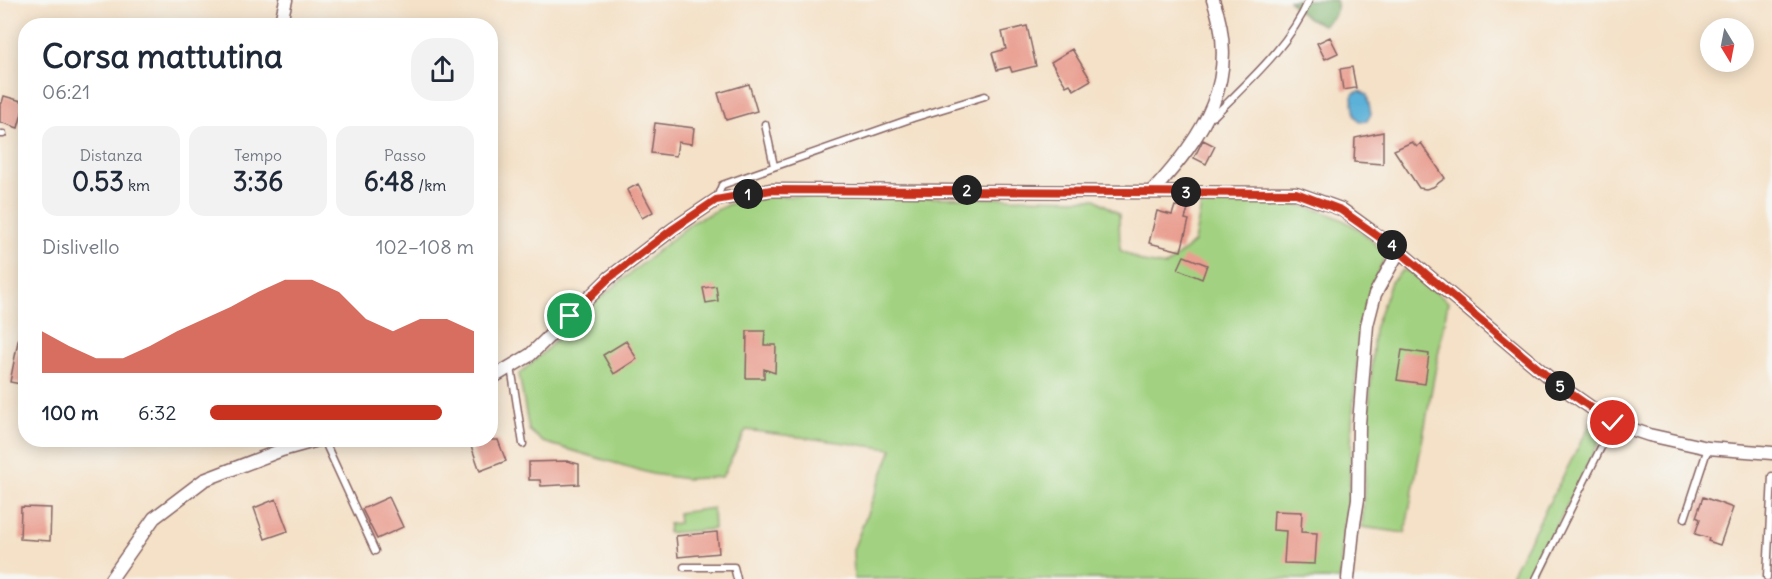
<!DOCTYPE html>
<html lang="it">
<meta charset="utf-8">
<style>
:root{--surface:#fff;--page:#f2f2f3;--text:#1f2937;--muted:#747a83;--accent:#c8321e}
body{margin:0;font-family:Delius,sans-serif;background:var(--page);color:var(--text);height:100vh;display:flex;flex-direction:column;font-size:22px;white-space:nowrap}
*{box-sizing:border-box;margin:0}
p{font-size:20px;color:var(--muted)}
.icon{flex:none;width:33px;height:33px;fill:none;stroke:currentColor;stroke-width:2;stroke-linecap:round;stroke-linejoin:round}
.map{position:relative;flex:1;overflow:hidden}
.details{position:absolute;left:18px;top:18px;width:480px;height:429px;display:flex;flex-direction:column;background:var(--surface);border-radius:24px;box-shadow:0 3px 15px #0003}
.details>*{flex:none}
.needle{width:39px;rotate:170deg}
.fabs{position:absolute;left:1700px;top:18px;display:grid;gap:12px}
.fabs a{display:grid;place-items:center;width:54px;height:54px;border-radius:50%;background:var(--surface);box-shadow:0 3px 15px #0003;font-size:30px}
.pin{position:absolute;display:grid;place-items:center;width:51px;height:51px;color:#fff;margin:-26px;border:3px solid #fff;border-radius:50%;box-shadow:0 2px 6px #0007}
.km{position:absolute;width:30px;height:30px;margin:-15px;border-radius:50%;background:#222;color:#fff;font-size:16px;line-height:30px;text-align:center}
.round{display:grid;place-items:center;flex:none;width:63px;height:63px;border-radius:24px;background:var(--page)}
.summary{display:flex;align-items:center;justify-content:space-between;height:102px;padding:0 24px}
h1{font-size:33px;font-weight:700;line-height:45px}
.metrics{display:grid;grid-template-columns:repeat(3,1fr);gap:9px;height:102px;padding:6px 24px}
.metrics div{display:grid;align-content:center;border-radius:15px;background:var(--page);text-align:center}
.metrics b{font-size:26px;font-weight:700}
.metrics small{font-size:16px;font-weight:400}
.metrics p{font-size:16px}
.chart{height:168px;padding:12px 24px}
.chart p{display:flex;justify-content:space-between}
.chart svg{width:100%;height:108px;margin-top:6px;fill:var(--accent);opacity:.7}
ul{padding:0 24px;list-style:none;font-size:20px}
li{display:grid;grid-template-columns:96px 72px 1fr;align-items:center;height:45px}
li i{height:15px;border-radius:8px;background:var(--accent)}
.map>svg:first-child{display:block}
</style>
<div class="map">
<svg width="1772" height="579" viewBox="0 0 1772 579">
<rect width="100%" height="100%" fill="#f6f6f2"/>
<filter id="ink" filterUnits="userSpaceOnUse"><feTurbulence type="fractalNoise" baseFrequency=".0167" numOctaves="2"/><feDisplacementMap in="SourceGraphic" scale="12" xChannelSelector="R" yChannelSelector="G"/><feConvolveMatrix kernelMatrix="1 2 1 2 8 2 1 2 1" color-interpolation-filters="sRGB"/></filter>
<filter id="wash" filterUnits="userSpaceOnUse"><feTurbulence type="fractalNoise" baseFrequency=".008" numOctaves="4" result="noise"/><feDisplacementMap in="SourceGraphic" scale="24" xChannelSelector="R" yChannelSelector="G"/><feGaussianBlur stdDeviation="1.35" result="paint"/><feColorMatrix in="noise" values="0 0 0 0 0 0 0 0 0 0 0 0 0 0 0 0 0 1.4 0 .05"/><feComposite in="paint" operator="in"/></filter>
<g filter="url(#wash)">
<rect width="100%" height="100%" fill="#f4e1c7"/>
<path fill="#a2d281" stroke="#767856" stroke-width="1.5" d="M770,196L1096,199L1119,214L1120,250L1143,262L1166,266L1194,242L1202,201C1265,199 1344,198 1385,256L1367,299L1360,328L1352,423L1349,497L1343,530L1340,579H854L853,550L892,449L746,430L722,477L687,479L652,474L543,442L529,430L519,374L541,355L581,314L693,222L729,204Z
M1403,270L1411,272L1448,302L1405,533L1362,527L1374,329L1391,282Z
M1593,419L1606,426L1604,432L1530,579H1509Z
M713,508L714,529L668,533L669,524L679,523L678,513Z"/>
<path fill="#81b46f" stroke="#666a4d" stroke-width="1.5" d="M1289,0H1335L1337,2L1335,15L1323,25C1309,20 1298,12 1289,0Z"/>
<path fill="#5cb1d8" stroke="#536882" stroke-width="1.5" d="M1360,91L1367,95L1371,114L1367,121L1360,122L1355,116L1352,97L1354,93Z"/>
<g id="blocks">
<path fill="#e99e90" d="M1027,26L1036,66L1012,72L1010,67L997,70L992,53L1006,49L1002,32Z
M1330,37L1338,53L1325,59L1317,43Z
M1072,49L1091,80L1074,90L1070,84L1066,86L1051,62Z
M1352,67L1356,88L1343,90L1340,69Z
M749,84L757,111L726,120L718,93Z
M4,96L25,102L18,128L0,122V103H2Z
M655,123L694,128L692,144L678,142L676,156L651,153Z
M1383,132V164L1354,162L1355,138Z
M1203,140L1215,146L1206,164L1194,158Z
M1412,142L1417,147L1421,143L1445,178L1433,187L1426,189L1419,188L1394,150Z
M638,184L653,212L642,218L627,190Z
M1175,206L1188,209L1185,219L1189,220L1181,251L1149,243L1157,211L1172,215Z
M1184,256L1207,265L1202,279L1178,269Z
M716,286L718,301L706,303L703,288Z
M20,331H26V385L10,382Z
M747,331H765L764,345H776L775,373L764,369V378H746Z
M626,341L637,359L614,374L603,355Z
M1402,350L1429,354L1425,384L1397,380Z
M469,440H498L506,461L480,471Z
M567,461L579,464V484L541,486L540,480H529V462Z
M389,497L403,527L377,539L362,509Z
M1703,497L1733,508L1720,545L1708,541L1709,538L1695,534L1700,519L1696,517Z
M276,499L288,531L265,539L254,508Z
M21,507L51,508L50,541L20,539Z
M1274,511L1302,512L1301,532L1317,533L1315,564L1284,563L1286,531L1273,530Z
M717,532L719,553L678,557L676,536Z"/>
</g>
</g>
<g filter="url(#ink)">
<use href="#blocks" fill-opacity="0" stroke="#866362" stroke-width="1.5"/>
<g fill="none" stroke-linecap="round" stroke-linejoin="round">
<g stroke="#866362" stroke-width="9">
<path id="service" d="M1207,118L1214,116C1248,82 1290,45 1309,0
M765,124L774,166
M0,134H3
M716,200L722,185L913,118L985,96
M511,367L523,444
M324,440L375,551
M1685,518L1708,448
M684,567H734L737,579
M1767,577L1772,476
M1536,579L1613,423"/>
</g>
<g stroke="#866362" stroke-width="15">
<path id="minor" d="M280,26L286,0
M1152,192C1204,135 1242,79 1213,0
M490,379L530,355L609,278L673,229L716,200L771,190L1296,193L1341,209L1399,251L1553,381L1613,423L1649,435L1708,448L1772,453
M111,579L154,518L204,480L282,450L318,440
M1348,579L1353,530L1358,499L1359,424L1367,325L1375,294L1399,251"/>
</g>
<use href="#service" stroke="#fff" stroke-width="6"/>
<use href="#minor" stroke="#fff" stroke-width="12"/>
</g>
</g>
<g fill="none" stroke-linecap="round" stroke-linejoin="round" filter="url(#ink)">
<g stroke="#fff" stroke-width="12">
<path id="route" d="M570,316L609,278L673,229L716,200L771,190L1296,193L1341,210L1399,251L1553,381L1613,423"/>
</g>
<use href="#route" stroke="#c8321e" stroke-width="8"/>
</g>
</svg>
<div class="fabs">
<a><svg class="needle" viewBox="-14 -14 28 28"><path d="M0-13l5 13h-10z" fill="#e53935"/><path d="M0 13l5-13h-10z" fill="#747a83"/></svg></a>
</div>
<div class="pin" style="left:570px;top:316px;background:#1e9e55"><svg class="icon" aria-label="arrive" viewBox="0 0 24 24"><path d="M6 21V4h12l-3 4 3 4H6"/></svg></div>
<div class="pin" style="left:1613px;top:423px;background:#d93025"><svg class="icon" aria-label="check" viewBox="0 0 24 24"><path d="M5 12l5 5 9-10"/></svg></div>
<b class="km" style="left:748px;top:194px">1</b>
<b class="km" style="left:967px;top:190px">2</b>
<b class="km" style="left:1186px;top:192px">3</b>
<b class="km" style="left:1392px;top:245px">4</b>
<b class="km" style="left:1560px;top:386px">5</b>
<section class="details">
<div class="summary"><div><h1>Corsa mattutina</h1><p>06:21</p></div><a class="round"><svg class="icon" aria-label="share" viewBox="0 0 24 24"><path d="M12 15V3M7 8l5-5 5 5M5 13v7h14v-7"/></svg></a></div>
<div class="metrics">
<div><p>Distanza</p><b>0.53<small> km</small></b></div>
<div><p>Tempo</p><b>3:36</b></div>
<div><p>Passo</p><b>6:48<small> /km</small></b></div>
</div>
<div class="chart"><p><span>Dislivello</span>102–108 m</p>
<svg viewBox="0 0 160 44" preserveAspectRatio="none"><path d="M0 44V27L10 33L20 38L30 38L40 33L50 27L60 22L70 17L80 11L90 6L100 6L110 11L120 22L130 27L140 22L150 22L160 27V44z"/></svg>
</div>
<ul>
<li><b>100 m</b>6:32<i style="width:88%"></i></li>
</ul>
</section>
</div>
